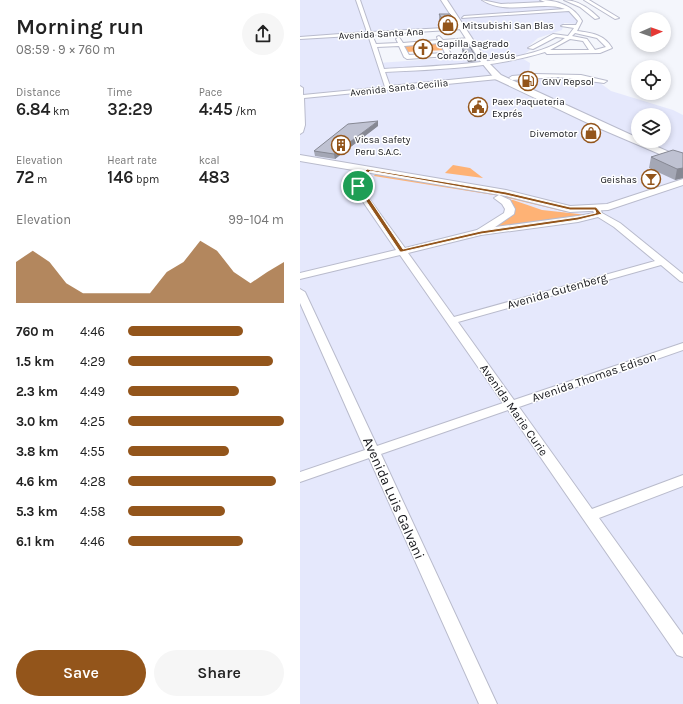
<!DOCTYPE html>
<meta charset="utf-8">
<style>
:root{--surface:#fff;--page:#f6f6f6;--text:#222;--muted:#767676;--accent:#93551b}
body{margin:0;font-family:Karla,sans-serif;background:var(--page);color:var(--text);height:100vh;display:flex;flex-direction:column;font-size:15px;white-space:nowrap}
*{box-sizing:border-box;margin:0}
p{font-size:13px;color:var(--muted)}
.icon{flex:none;width:22px;height:22px;fill:none;stroke:currentColor;stroke-width:2;stroke-linecap:round;stroke-linejoin:round}
.map{position:relative;flex:1;overflow:hidden}
.drawer{display:flex;flex-direction:column;background:var(--surface);width:300px}
.drawer>*{flex:none}
.needle{width:26px;rotate:88deg}
.buttons{position:absolute;left:331px;top:12px;display:grid;gap:8px}
.buttons a{display:grid;place-items:center;width:40px;height:40px;border-radius:50%;background:var(--surface);box-shadow:0 2px 6px #0003;font-size:20px}
.pin{position:absolute;display:grid;place-items:center;width:34px;height:34px;color:#fff;margin:-17px;border:2px solid #fff;border-radius:50%;box-shadow:0 1px 4px #0007}
.round{display:grid;place-items:center;flex:none;width:42px;height:42px;border-radius:21px;background:var(--page)}
.head{display:flex;align-items:center;justify-content:space-between;height:68px;padding:0 16px}
h1{font-size:22px;font-weight:600;line-height:30px}
.figures{display:grid;grid-template-columns:repeat(3,1fr);gap:6px;height:68px;padding:4px 16px}
.figures div{display:grid;align-content:center}
.figures b{font-size:17px;font-weight:600}
.figures small{font-size:11px;font-weight:400}
.figures p{font-size:11px}
.chart{height:112px;padding:8px 16px}
.chart p{display:flex;justify-content:space-between}
.chart svg{width:100%;height:72px;margin-top:4px;fill:var(--accent);opacity:.7}
.button{display:flex;gap:8px;margin-top:auto;padding:8px 16px}
.button a{flex:1;height:46px;border-radius:24px;background:var(--accent);color:#fff;font-size:16px;font-weight:600;line-height:46px;text-align:center}
.button a+a{background:var(--page);color:var(--text)}
ul{padding:0 16px;list-style:none;font-size:13px}
li{display:grid;grid-template-columns:64px 48px 1fr;align-items:center;height:30px}
li i{height:10px;border-radius:5px;background:var(--accent)}
main{display:flex;flex:1;min-height:0}
.map>svg:first-child{display:block}
</style>
<main>
<section class="drawer">
<div class="head"><div><h1>Morning run</h1><p>08:59 · 9 × 760 m</p></div><a class="round"><svg class="icon" aria-label="share" viewBox="0 0 24 24"><path d="M12 15V3M7 8l5-5 5 5M5 13v7h14v-7"/></svg></a></div>
<div class="figures">
<div><p>Distance</p><b>6.84<small> km</small></b></div>
<div><p>Time</p><b>32:29</b></div>
<div><p>Pace</p><b>4:45<small> /km</small></b></div>
</div>
<div class="figures">
<div><p>Elevation</p><b>72<small> m</small></b></div>
<div><p>Heart rate</p><b>146<small> bpm</small></b></div>
<div><p>kcal</p><b>483</b></div>
</div>
<div class="chart"><p><span>Elevation</span>99–104 m</p>
<svg viewBox="0 0 160 44" preserveAspectRatio="none"><path d="M0 44V19L10 12L20 19L30 32L40 38L50 38L60 38L70 38L80 38L90 25L100 19L110 6L120 12L130 25L140 32L150 25L160 19V44z"/></svg>
</div>
<ul>
<li><b>760 m</b>4:46<i style="width:74%"></i></li>
<li><b>1.5 km</b>4:29<i style="width:93%"></i></li>
<li><b>2.3 km</b>4:49<i style="width:71%"></i></li>
<li><b>3.0 km</b>4:25<i style="width:100%"></i></li>
<li><b>3.8 km</b>4:55<i style="width:65%"></i></li>
<li><b>4.6 km</b>4:28<i style="width:95%"></i></li>
<li><b>5.3 km</b>4:58<i style="width:62%"></i></li>
<li><b>6.1 km</b>4:46<i style="width:74%"></i></li>
</ul>
<div class="button"><a>Save</a><a>Share</a></div>
</section>
<div class="map">
<svg width="383" height="704" viewBox="0 0 383 704">
<rect width="100%" height="100%" fill="#f4f6fc"/>
<path fill="#e5e8fc" fill-rule="evenodd" d="M0,0H241L248,1L272,13L279,21L278,24L264,23L262,30L238,38L229,46L230,50L220,57L230,63L229,75L296,80L311,91L373,110L383,115V704H0ZM159,27L178,56L78,63L67,33ZM338,115H364V141H338Z"/>
<path fill="#feb275" d="M142,42L146,50L106,52L102,44Z
M153,165L170,168L183,178L145,173Z
M76,173L213,195L269,210L266,212L200,196L74,176Z
M202,199L213,200L242,210L288,215L192,228L210,215Z"/>
<g fill="none" stroke-linecap="round" stroke-linejoin="round">
<g stroke="#b9bbcc" stroke-width="2">
<path id="minor" d="M56,0H60L71,32L163,27L165,28L163,29L72,35L76,44L98,43L96,39L99,37L103,43L138,40L137,37L139,36L143,40L170,38L173,40L170,42L145,43L151,54L148,56L107,59L104,57L99,46L77,47L84,69C129,66 230,65 265,38L256,37L233,49L228,48L253,34L268,36L274,28L261,26L263,25H276L278,21L269,11L162,18L164,16L265,9C240,0 207,16 182,0L201,4L245,2L240,0C257,0 274,6 282,21L277,31C291,33 304,34 312,48L300,53L247,54L245,52C193,68 139,69 85,72L90,86L198,75L201,77L198,79L4,98L5,125L3,132L0,134V86L3,88V95L85,87L68,35L0,39V37L67,32ZM275,33L297,38L306,47L295,50L287,39L272,36ZM270,39L283,41L289,50H250ZM140,43L145,53L109,55L104,46Z
M264,0C278,0 290,9 299,18L295,19L280,7Z
M284,0H289L319,18L315,19Z
M235,74L281,75L307,81L304,83L258,77L212,80L209,78L212,76Z
M66,168H72L73,170L65,177L62,186L65,193L105,248L181,229L278,216L294,213L292,208L296,206H299L302,213L320,223L383,274V282L380,281L361,265L158,322L214,400L383,343V350L219,407L292,509L383,475V486L299,518L383,635V657L377,655L208,410L81,454L197,704H179L69,458L0,482V472L65,450L0,303V289L5,292L77,446L203,403L100,255L0,279V273L96,250L57,193L54,186L59,174ZM298,217L314,227L355,261L154,317L108,253L181,235L278,222Z"/>
</g>
<g stroke="#b9bbcc" stroke-width="2">
<path id="major" d="M141,0H147L187,61L201,75L338,138V141H344L383,158V164L294,126L195,79L181,62Z
M0,155L206,190L270,206L307,204L383,179V185L308,210L270,212L206,196L0,161Z
M199,195L210,200L215,209L214,214L185,234H177L175,232L177,230L204,213L205,209L202,204L194,198Z"/>
</g>
<use href="#minor" fill="#fff" fill-rule="evenodd"/>
<use href="#major" fill="#fff" fill-rule="evenodd"/>
</g>
<path fill="#a4a7b5" d="M139,14L155,21V26L144,27L139,20Z
M162,48L176,61L168,62L162,52Z
M78,126L35,159L15,156L14,151Z
M383,153V178L375,180L349,168L351,157Z"/>
<path fill="#868893" d="M176,57V61L168,62V58Z
M78,121V126L35,159L34,154Z
M383,166V178L375,180L377,169Z"/>
<path fill="#bfc2d2" stroke="#868893" d="M139,14H150L155,21H144Z
M170,47L176,57L168,58L162,48Z
M78,121L34,154L14,151L48,124Z
M373,150L383,153V168L377,169L351,157Z"/>
<path fill="#93551b" stroke="#fff" fill-rule="evenodd" d="M67,169L206,192L270,207H296L302,214L278,220L181,234L102,252H100L56,186L60,176ZM70,171L206,195L270,210H295L296,213L278,217L181,231L103,249L61,186L65,176Z"/>
<defs>
<g id="shop-ring" transform="scale(1)"><circle r="9.5" fill="#fff" stroke="#93551b" stroke-width="1.5"/><path d="M-5-2.5h2.3a2.7 3.5 0 0 1 5.4 0H5L5.5 6h-11ZM-1.5-2.5h3a1.5 2.3 0 0 0-3 0Z" fill="#93551b"/></g>
<g id="church-ring" transform="scale(1)"><circle r="9.5" fill="#fff" stroke="#93551b" stroke-width="1.5"/><path d="M-1.2-6h2.4v3.5h3.3v2.4h-3.3V6h-2.4V-.1h-3.3v-2.4h3.3Z" fill="#93551b"/></g>
<g id="fuel-ring" transform="scale(1)"><circle r="9.5" fill="#fff" stroke="#93551b" stroke-width="1.5"/><path d="M-5.5-6h7V0h2V4h1.3V-2.5L3-4.5l.8-.8L6-3V5H2.5V1h-1V6h-7ZM-4.2-4.7v3.2H.2V-4.7Z" fill="#93551b"/></g>
<g id="civic-ring" transform="scale(1)"><circle r="9.5" fill="#fff" stroke="#93551b" stroke-width="1.5"/><path d="M-.6-6.5H3V-4.5H.6V-3L4-1V1h2V6H-6V1h2V-1L-.6-3ZM-1.2 2.5V6h2.4V2.5Z" fill="#93551b"/></g>
<g id="building-ring" transform="scale(1)"><circle r="9.5" fill="#fff" stroke="#93551b" stroke-width="1.5"/><path d="M-4-6H4V6H1V3H-1V6H-4ZM-2.5-4.3h1.7v1.8h-1.7ZM.8-4.3h1.7v1.8H.8ZM-2.5-1h1.7V.8h-1.7ZM.8-1h1.7V.8H.8Z" fill="#93551b"/></g>
<g id="bar-ring" transform="scale(1)"><circle r="9.5" fill="#fff" stroke="#93551b" stroke-width="1.5"/><path d="M-6-5H6L.8 .8V4.5H3.5V6h-7V4.5H-.8V.8Z" fill="#93551b"/></g>
</defs>
<g fill-rule="evenodd">
<use href="#shop-ring" x="148" y="25"/>
<use href="#church-ring" x="123" y="49"/>
<use href="#fuel-ring" x="228" y="81"/>
<use href="#civic-ring" x="178" y="107"/>
<use href="#shop-ring" x="291" y="133"/>
<use href="#building-ring" x="41" y="145"/>
<use href="#bar-ring" x="351" y="179"/>
</g>
<g text-anchor="middle" stroke-width="3" stroke-linejoin="round" paint-order="stroke">
<g font-size="10" fill="#17181d" stroke="#fff" text-anchor="start">
<text x="162" y="29">Mitsubishi San Blas</text>
<text x="137" y="47">Capilla Sagrado<tspan x="137" dy="12">Corazón de Jesús</tspan></text>
<text x="242" y="85">GNV Repsol</text>
<text x="192" y="105">Paex Paqueteria<tspan x="192" dy="12">Exprés</tspan></text>
<text x="277" y="137" text-anchor="end">Divemotor</text>
<text x="55" y="143">Vicsa Safety<tspan x="55" dy="12">Peru S.A.C.</tspan></text>
<text x="337" y="183" text-anchor="end">Geishas</text>
</g>
<g font-size="10" fill="#17181d" stroke="#fff">
<text transform="translate(81 33) rotate(-3)" y="4">Avenida Santa Ana</text>
<text transform="translate(99 87) rotate(-6)" y="4">Avenida Santa Cecilia</text>
</g>
<g font-size="12" fill="#17181d" stroke="#fff">
<text transform="translate(257 291) rotate(-16)" y="4">Avenida Gutenberg</text>
<text transform="translate(294 377) rotate(-19)" y="4">Avenida Thomas Edison</text>
<text transform="translate(214 410) rotate(55)" y="4">Avenida Marie Curie</text>
</g>
<g font-size="14" fill="#17181d" stroke="#fff">
<text transform="translate(94 498) rotate(66)" y="5">Avenida Luis Galvani</text>
</g>
</g>
</svg>
<div class="buttons">
<a><svg class="needle" viewBox="-14 -14 28 28"><path d="M0-13l5 13h-10z" fill="#e53935"/><path d="M0 13l5-13h-10z" fill="#767676"/></svg></a>
<a><svg class="icon" aria-label="locate" viewBox="0 0 24 24"><circle cx="12" cy="12" r="6"/><path d="M12 2v4M12 18v4M2 12h4M18 12h4"/></svg></a>
<a><svg class="icon" aria-label="layers" viewBox="0 0 24 24"><path d="M12 4l9 5-9 5-9-5zM3 14l9 5 9-5"/></svg></a>
</div>
<div class="pin" style="left:58px;top:186px;background:#1e9e55"><svg class="icon" aria-label="arrive" viewBox="0 0 24 24"><path d="M6 21V4h12l-3 4 3 4H6"/></svg></div>
</div>
</main>
